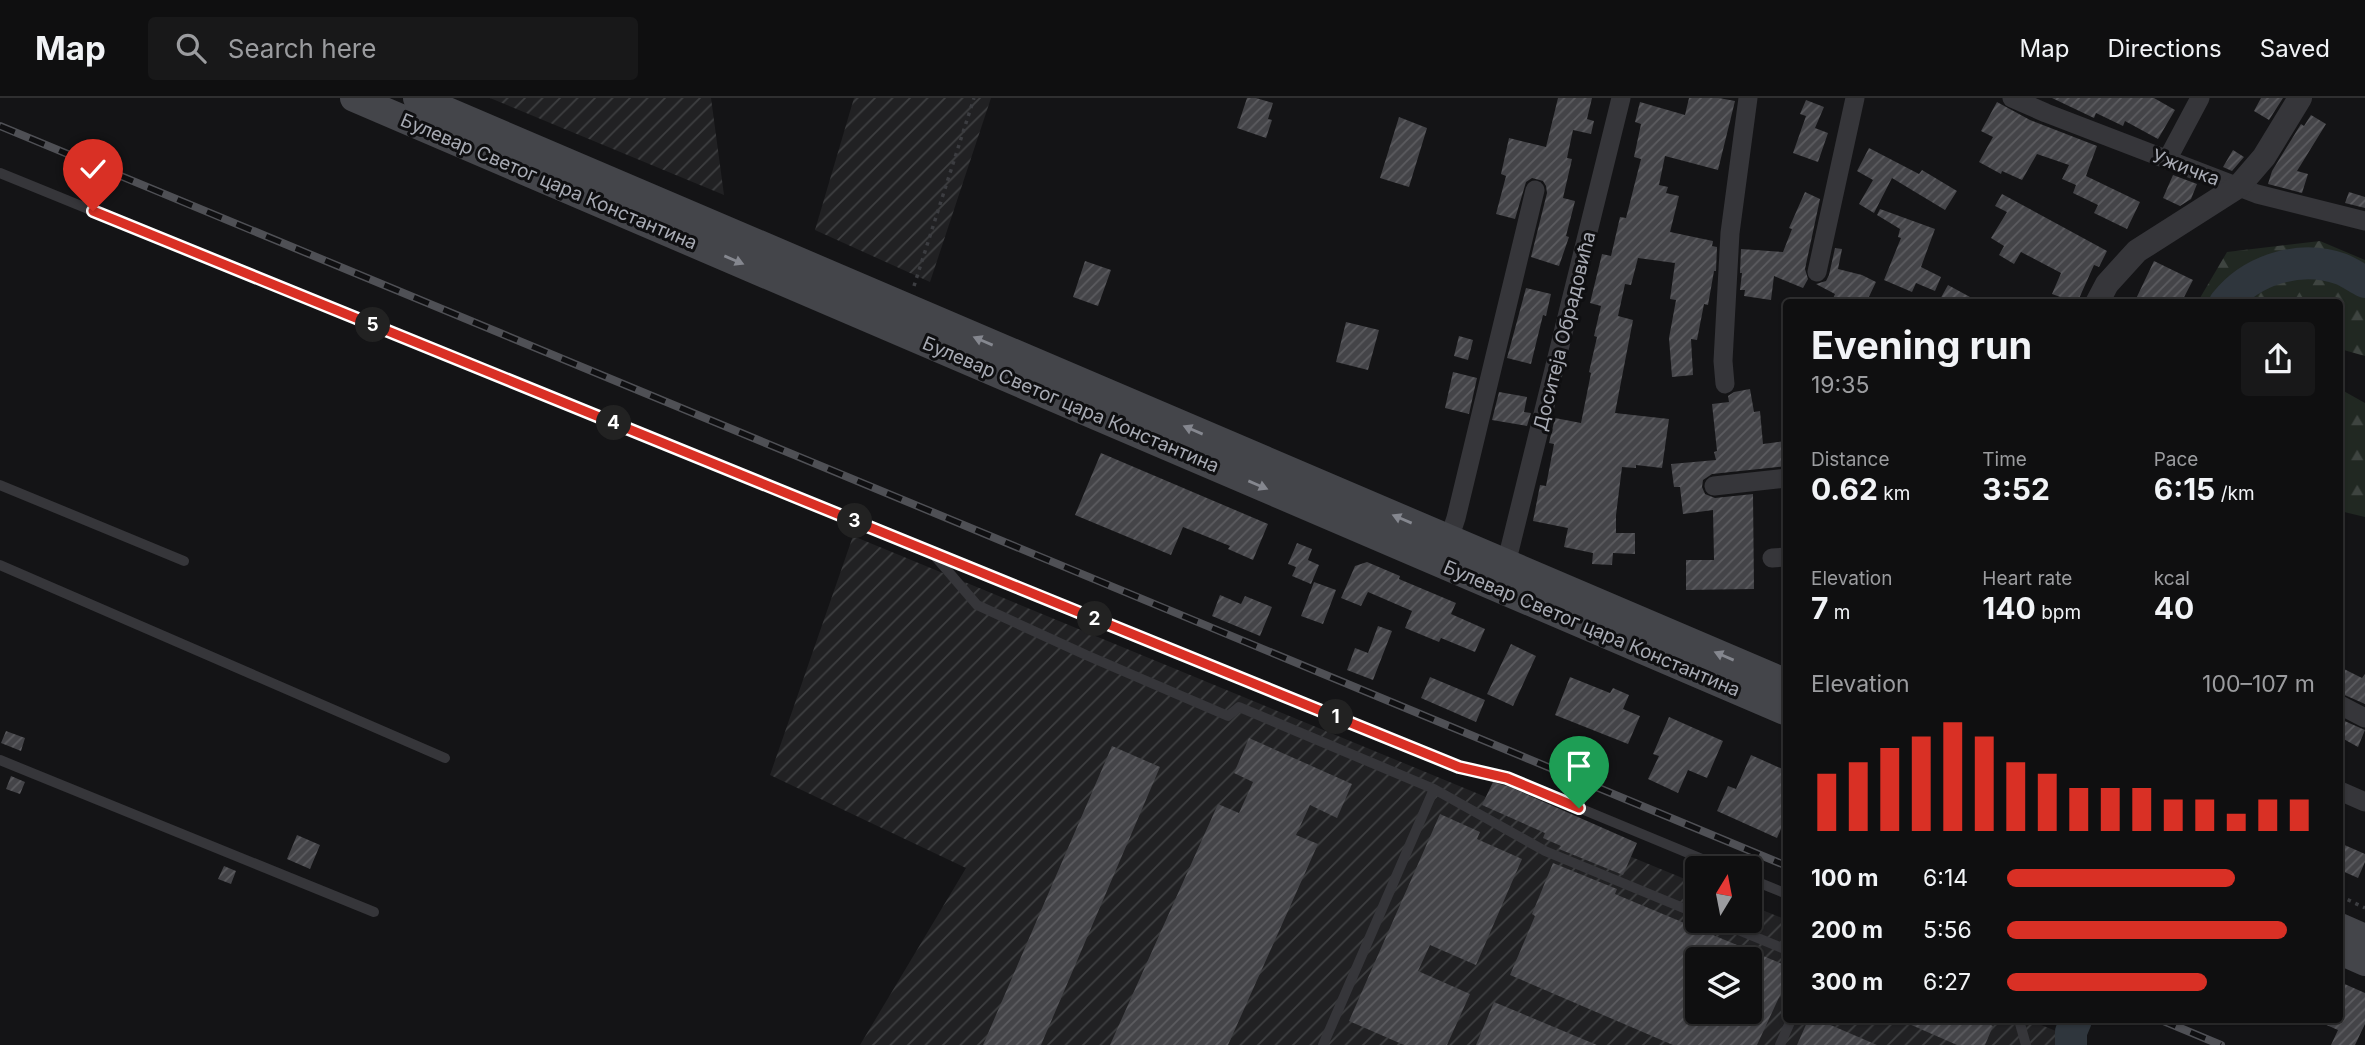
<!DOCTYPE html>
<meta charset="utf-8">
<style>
:root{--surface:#0f0f10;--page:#181819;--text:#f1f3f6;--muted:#9b9c9f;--line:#2f2f30;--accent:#d93025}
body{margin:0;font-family:Inter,sans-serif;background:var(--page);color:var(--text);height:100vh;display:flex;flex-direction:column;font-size:26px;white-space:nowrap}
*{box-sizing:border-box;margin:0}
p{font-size:23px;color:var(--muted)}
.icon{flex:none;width:38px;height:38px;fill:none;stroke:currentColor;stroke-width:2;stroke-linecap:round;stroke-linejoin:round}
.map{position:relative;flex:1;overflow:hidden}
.details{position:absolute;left:1783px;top:201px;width:560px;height:724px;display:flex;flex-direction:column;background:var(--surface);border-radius:7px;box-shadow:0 2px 5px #0004,0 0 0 2px var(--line)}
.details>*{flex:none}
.needle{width:46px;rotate:10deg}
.tools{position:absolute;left:1685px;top:758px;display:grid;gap:14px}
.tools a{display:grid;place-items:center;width:77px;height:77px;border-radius:7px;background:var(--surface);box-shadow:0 2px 5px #0004,0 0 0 2px var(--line);font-size:35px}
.pin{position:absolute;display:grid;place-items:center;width:60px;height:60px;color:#fff;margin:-72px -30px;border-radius:50% 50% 50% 0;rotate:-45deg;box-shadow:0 0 7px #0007}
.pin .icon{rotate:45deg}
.km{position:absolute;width:35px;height:35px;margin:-18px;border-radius:50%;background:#222;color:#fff;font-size:19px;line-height:35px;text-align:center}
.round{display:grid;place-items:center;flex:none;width:74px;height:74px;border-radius:7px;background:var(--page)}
.overview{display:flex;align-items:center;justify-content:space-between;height:119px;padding:0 28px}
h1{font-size:38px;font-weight:700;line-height:52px}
.metrics{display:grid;grid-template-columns:repeat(3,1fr);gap:10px;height:119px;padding:7px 28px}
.metrics div{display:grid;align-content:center}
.metrics b{font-size:30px;font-weight:700}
.metrics small{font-size:19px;font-weight:400}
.metrics p{font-size:19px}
.chart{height:196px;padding:14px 28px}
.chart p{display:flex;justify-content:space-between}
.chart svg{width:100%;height:126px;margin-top:7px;stroke:var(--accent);stroke-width:6}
ul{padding:0 28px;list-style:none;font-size:23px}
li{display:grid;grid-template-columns:112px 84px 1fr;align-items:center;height:52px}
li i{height:18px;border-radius:9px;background:var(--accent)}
header{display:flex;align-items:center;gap:42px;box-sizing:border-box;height:98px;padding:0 35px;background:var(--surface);border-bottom:2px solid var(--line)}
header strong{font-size:33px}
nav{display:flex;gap:38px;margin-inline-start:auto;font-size:24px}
.search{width:490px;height:63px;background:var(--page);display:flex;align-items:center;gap:18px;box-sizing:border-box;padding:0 24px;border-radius:7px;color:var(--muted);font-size:26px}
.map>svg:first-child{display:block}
</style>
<header>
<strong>Map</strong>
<div class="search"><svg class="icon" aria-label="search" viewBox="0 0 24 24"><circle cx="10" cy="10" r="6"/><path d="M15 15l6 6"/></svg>Search here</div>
<nav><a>Map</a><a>Directions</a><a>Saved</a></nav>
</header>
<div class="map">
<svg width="2365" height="947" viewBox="0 0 2365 947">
<defs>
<pattern id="industrial-furrows" width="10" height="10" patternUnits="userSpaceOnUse" patternTransform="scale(1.75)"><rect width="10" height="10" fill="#212123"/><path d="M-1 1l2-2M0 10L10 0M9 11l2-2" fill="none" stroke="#3e3f41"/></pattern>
<pattern id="forest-firs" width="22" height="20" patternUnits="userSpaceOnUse" patternTransform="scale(1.75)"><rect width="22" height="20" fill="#212822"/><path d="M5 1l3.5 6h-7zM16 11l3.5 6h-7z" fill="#3e4440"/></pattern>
<pattern id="building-hatch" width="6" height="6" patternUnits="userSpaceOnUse" patternTransform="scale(1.75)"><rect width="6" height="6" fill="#444448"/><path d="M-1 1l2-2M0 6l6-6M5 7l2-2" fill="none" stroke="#5c5c60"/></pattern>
</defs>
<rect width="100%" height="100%" fill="#141416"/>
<path fill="url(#industrial-furrows)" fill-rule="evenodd" d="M490,0H711L724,97Z
M854,0H991L930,184L815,132Z
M853,438L1697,786L1698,822H1750V807L1787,822V922H2029L2056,933V947H860L966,770L770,677ZM1698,861H1750V914H1698Z"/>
<path fill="url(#forest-firs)" d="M2320,143L2365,162V258L2340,251V205H2197L2227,154Z
M2340,291L2365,305V419L2340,413Z"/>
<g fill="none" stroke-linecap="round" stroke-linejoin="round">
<path stroke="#2f363d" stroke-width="32" d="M2225,205C2251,172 2300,156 2341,171C2349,174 2357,180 2365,184
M2071,947V934L2076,922"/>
</g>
<path fill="url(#building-hatch)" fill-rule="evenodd" d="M1247,0H1256L1273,5L1268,21L1272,22L1266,40L1237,30Z
M1558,0H1592L1587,21L1594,23L1591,36L1573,32L1567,60L1572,61L1563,100L1575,103L1566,138L1569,139L1559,168L1531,159L1547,95L1546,88L1543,83L1532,80L1526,84L1515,121L1496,116L1506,78L1501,76L1509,40L1546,49Z
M1689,0H1719L1735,3L1718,72L1665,58L1659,87L1668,89L1666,95L1679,98L1670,134L1713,143L1712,148L1717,149L1716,173H1714L1708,207L1704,206L1697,242L1691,241L1693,277L1672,279L1669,240L1676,202L1670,201L1675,165L1638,160L1631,187L1625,186L1618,218L1633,222L1615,315L1669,321L1662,370L1636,367V370L1622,369L1616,417V435H1635V456L1613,455L1612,467L1592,466L1593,455L1564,449L1568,430L1533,423L1540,387L1546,388L1554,346L1549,345L1555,320L1581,325L1591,275L1589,274L1597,239L1594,238L1601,208L1590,205L1602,156L1611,158L1620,119L1626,120L1641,61L1634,59L1641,26L1635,24L1640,4L1685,17Z
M2052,0H2154L2175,12L2158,41L2125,23L2123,28L2096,15L2094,20Z
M2261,0H2283L2269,22L2254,13Z
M1806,2L1824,9L1815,30L1828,35L1818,64L1793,55L1806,18L1800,16Z
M1997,4L2030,22L2097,48L2086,78L2140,104L2127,131L2094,115L2098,107L2073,95L2076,87L2062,81L2069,67L2037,56L2022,82L2002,73L2001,76L1979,64L1993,39L1981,33Z
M2311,17L2326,26L2297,73L2308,76L2302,95L2268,86L2272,73L2301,26L2304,28Z
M1399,19L1427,30L1409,89L1380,80Z
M1869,50L1919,76L1922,72L1957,93L1945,112L1892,80L1874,115L1859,106L1873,82L1857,73Z
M2233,52L2244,59L2232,73L2223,69Z
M2173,77L2197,86L2191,101L2180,108L2163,100Z
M1805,94L1820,101L1805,171L1808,181L1803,190L1774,178L1771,202L1744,198L1745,192H1740L1742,175H1740L1741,151L1783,154L1792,131L1789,130Z
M2349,94L2365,99V110L2345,105Z
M2002,96L2107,153L2099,169L2094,167L2077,205L2052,196L2061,175L2021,154L2014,166L1999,157L2004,148L1991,140L2007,114L1995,108Z
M1880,111L1935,131L1921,169L1941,179L1935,193L1916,185L1912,194L1884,182L1901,140L1898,139L1900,131L1877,117Z
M1835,150L1842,151L1838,171L1862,177L1876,184L1866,205H1831L1835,196L1816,186L1826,183L1829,177Z
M1085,163L1111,172L1098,208L1073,199Z
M2154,163L2193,182L2181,205H2134Z
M1948,187L1981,205H1938Z
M1526,190L1551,196L1546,218L1543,217L1531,266L1507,260Z
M1346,224L1379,232L1368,272L1336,264Z
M1459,238L1473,242L1468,262L1454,258Z
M1453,274L1477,280L1469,316L1445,310Z
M1750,291L1754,314L1760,313L1763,346L1785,343L1787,368L1712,376L1703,382L1702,389L1705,396L1715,400L1753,396L1754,491L1686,492V462H1714L1713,412L1683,416L1680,389H1674L1671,366L1716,362L1714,354L1717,353L1712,306L1729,304L1728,298L1734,294Z
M1499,294L1527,299L1524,314L1531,315L1527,328L1492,322Z
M1101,355L1268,426L1253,462L1228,451L1230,448L1183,429L1171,457L1075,417Z
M1297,445L1312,451L1308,462L1319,467L1311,486L1292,478L1296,469L1288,466Z
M1367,464L1400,478L1399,481L1456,505L1451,516L1485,531L1475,554L1441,540L1439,544L1405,530L1412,513L1368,494L1361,508L1341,500L1355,468Z
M1314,484L1336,492L1323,526L1301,518Z
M1220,497L1241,506L1245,498L1272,509L1260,538L1212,518Z
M1378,528L1392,533L1373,582L1347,572L1355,550L1368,555Z
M1511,546L1536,558L1513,608L1487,596Z
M2340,569L2362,580L2365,576V606L2340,595Z
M1430,579L1485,602L1476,624L1421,600Z
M1570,579L1610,595L1613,590L1629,597L1623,611L1640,618L1628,646L1555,617Z
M1669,619L1723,643L1707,680L1688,672L1678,695L1648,681L1659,658L1653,656Z
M2340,621L2365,632L2358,649L2340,639Z
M6,633L25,640L21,653L1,645Z
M1249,640L1352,686L1337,720L1310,707L1296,737L1318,746L1228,947H1110L1218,706L1239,715L1253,684L1234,675Z
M1112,648L1160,669L1041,947H983Z
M1751,657L1787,673V717L1777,740L1717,713L1728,688L1736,691Z
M11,678L25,684L20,696L6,691Z
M1493,684L1510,689L1637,745L1623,777L1559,751L1561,748L1543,740L1545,735L1482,707Z
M1440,716L1480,734L1477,741L1522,761L1476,867L1430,847L1418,873L1470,896L1447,947H1404L1349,923Z
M297,737L320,747L310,771L287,761Z
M2340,745L2365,756V764L2358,780L2340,772Z
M1553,765L1617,791L1615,796L1787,868V882L1757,947H1673L1510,877L1535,818L1532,816ZM1698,861H1750V926L1720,914H1698Z
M224,768L236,773L231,786L218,781Z
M2340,884L2365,895V926L2355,947H2331L2338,932L2315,922H2340Z
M1494,904L1597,947H1476Z
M1808,922H1819L1877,947H1797Z
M1900,922H1980L1993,928L1985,947H1957Z"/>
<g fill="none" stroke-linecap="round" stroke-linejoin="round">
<path stroke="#3c3d41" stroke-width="3.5" stroke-dasharray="3.5 5" stroke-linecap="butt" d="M914,188L974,0
M2340,798L2365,810"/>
<path stroke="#36363a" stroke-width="10" d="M0,75L1459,669L1507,680L1724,770
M0,387L184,463
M934,457L977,507L1086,557L1228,618L1239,609L1434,691L1545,753L1698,816
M0,467L445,660
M0,662L374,814
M1750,781L1787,796
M1714,822L1787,852
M2019,922L2026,947
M1323,947L1434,691
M1780,947L1791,922"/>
<path stroke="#36363a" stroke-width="19" d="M2012,0L2046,15L2257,96L2365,123
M2167,62L2200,0
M1817,174L1855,0
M1725,286L1723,263L1730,135L1748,0
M1714,388L1787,380
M1449,441L1456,420L1535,92
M1772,460L1787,459
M1506,466L1621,0
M2340,607L2365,620
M2340,693L2365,704"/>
<path stroke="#36363a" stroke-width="24" d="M2097,205L2107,186L2137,153L2239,88L2264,59L2300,0"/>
<path stroke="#44454a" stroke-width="28" d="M354,0L1787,614
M417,0L1787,585
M2340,829L2365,840
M2340,853L2365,864"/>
<g stroke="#4f5055" stroke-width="8">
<path id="rail" d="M0,28L1787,768
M2161,922L2221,947"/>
</g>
<use href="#rail" stroke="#0f0f11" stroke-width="5" stroke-dasharray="16" stroke-linecap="butt"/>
</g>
<defs><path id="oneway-solid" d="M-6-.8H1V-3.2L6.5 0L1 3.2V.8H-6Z" transform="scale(1.75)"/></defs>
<g fill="#85878f">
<use href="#oneway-solid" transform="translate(734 162) rotate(23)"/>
<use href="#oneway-solid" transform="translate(983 243) rotate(-157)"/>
<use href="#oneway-solid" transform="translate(1193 332) rotate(-157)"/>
<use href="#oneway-solid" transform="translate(1258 387) rotate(23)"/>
<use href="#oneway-solid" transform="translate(1402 421) rotate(-157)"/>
<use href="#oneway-solid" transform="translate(1724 558) rotate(-157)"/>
</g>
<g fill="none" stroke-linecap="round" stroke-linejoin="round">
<g stroke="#fff" stroke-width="14">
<path id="route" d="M93,113L1459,669L1507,680L1579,710"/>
</g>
<use href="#route" stroke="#d93025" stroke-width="9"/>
</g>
<g text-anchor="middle" stroke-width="6" stroke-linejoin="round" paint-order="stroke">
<g font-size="19" fill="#a8abb4" stroke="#0f0f11">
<text transform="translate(2186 69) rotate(21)" y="7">Ужичка</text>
<text transform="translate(549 83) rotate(23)" y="7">Булевар Светог цара Константина</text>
<text transform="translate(1564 233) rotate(-76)" y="7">Доситеја Обрадовића</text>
<text transform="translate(1071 306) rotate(23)" y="7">Булевар Светог цара Константина</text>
<text transform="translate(1592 530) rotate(23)" y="7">Булевар Светог цара Константина</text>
</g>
</g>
</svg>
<div class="tools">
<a><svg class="needle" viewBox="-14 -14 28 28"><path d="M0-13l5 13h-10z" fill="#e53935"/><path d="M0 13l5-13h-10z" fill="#9b9c9f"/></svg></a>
<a><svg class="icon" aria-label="layers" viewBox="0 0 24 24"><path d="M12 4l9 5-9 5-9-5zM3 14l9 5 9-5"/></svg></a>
</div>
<div class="pin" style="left:1579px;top:710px;background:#1e9e55"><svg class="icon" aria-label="arrive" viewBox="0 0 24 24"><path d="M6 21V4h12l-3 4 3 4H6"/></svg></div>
<div class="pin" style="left:93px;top:113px;background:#d93025"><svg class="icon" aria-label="check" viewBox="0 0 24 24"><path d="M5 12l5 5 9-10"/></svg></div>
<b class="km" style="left:1336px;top:619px">1</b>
<b class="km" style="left:1095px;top:521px">2</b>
<b class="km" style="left:855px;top:423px">3</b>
<b class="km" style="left:614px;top:325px">4</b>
<b class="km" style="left:373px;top:227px">5</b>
<section class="details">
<div class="overview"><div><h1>Evening run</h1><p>19:35</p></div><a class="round"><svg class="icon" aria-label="share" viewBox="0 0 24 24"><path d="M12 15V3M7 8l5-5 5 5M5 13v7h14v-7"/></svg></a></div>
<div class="metrics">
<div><p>Distance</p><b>0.62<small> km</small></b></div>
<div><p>Time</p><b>3:52</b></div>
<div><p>Pace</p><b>6:15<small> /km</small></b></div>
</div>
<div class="metrics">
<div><p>Elevation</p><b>7<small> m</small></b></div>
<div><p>Heart rate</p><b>140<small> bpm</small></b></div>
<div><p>kcal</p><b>40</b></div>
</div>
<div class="chart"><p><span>Elevation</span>100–107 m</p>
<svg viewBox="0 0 160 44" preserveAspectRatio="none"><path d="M5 44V24M15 44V20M25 44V15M35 44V11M45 44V6M55 44V11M65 44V20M75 44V24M85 44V29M95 44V29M105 44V29M115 44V33M125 44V33M135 44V38M145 44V33M155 44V33"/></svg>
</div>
<ul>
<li><b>100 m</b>6:14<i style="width:74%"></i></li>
<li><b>200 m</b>5:56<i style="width:91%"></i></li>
<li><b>300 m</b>6:27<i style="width:65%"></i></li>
</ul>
</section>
</div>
